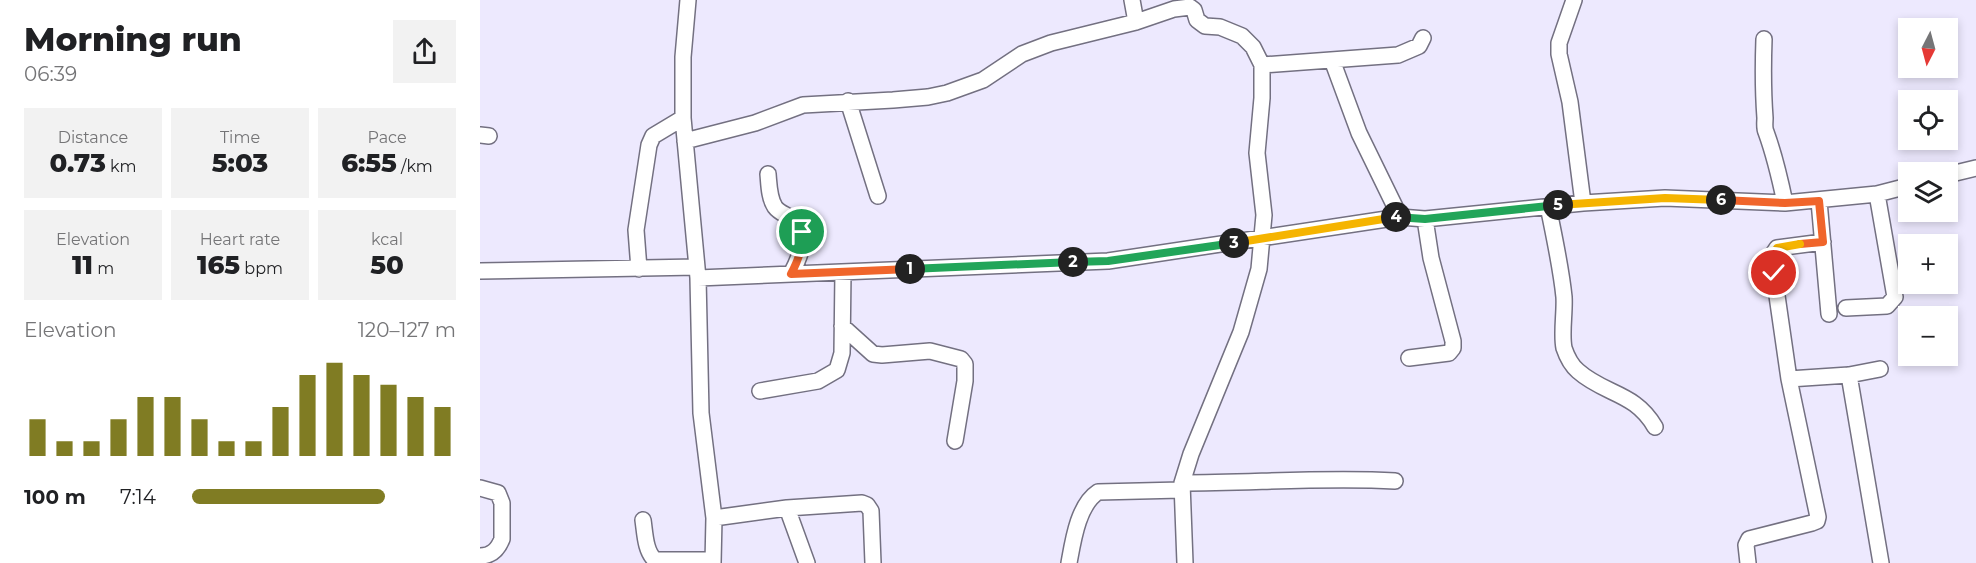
<!DOCTYPE html>
<meta charset="utf-8">
<style>
:root{--surface:#fff;--page:#f2f2f2;--text:#202124;--muted:#757577;--accent:#807c23}
body{margin:0;font-family:Montserrat,sans-serif;background:var(--page);color:var(--text);height:100vh;display:flex;flex-direction:column;font-size:22px;white-space:nowrap}
*{box-sizing:border-box;margin:0}
p{font-size:20px;color:var(--muted)}
.icon{flex:none;width:33px;height:33px;fill:none;stroke:currentColor;stroke-width:2;stroke-linecap:round;stroke-linejoin:round}
.map{position:relative;flex:1;overflow:hidden}
.details{display:flex;flex-direction:column;background:var(--surface);width:480px}
.details>*{flex:none}
.needle{width:39px;rotate:186deg}
.buttons{position:absolute;left:1418px;top:18px;display:grid;gap:12px}
.buttons a{display:grid;place-items:center;width:60px;height:60px;border-radius:0px;background:var(--surface);box-shadow:0 3px 9px #0003;font-size:30px}
.pin{position:absolute;display:grid;place-items:center;width:51px;height:51px;color:#fff;margin:-26px;border:3px solid #fff;border-radius:50%;box-shadow:0 2px 6px #0007}
.km{position:absolute;width:30px;height:30px;margin:-15px;border-radius:50%;background:#222;color:#fff;font-size:16px;line-height:30px;text-align:center}
.round{display:grid;place-items:center;flex:none;width:63px;height:63px;border-radius:0px;background:var(--page)}
.head{display:flex;align-items:center;justify-content:space-between;height:102px;padding:0 24px}
h1{font-size:33px;font-weight:800;line-height:45px}
.stats{display:grid;grid-template-columns:repeat(3,1fr);gap:9px;height:102px;padding:6px 24px}
.stats div{display:grid;align-content:center;border-radius:0px;background:var(--page);text-align:center}
.stats b{font-size:26px;font-weight:800}
.stats small{font-size:16px;font-weight:400}
.stats p{font-size:16px}
.chart{height:168px;padding:12px 24px}
.chart p{display:flex;justify-content:space-between}
.chart svg{width:100%;height:108px;margin-top:6px;stroke:var(--accent);stroke-width:6}
ul{padding:0 24px;list-style:none;font-size:20px}
li{display:grid;grid-template-columns:96px 72px 1fr;align-items:center;height:45px}
li i{height:15px;border-radius:8px;background:var(--accent)}
main{display:flex;flex:1;min-height:0}
.map>svg:first-child{display:block}
</style>
<main>
<section class="details">
<div class="head"><div><h1>Morning run</h1><p>06:39</p></div><a class="round"><svg class="icon" aria-label="share" viewBox="0 0 24 24"><path d="M12 15V3M7 8l5-5 5 5M5 13v7h14v-7"/></svg></a></div>
<div class="stats">
<div><p>Distance</p><b>0.73<small> km</small></b></div>
<div><p>Time</p><b>5:03</b></div>
<div><p>Pace</p><b>6:55<small> /km</small></b></div>
</div>
<div class="stats">
<div><p>Elevation</p><b>11<small> m</small></b></div>
<div><p>Heart rate</p><b>165<small> bpm</small></b></div>
<div><p>kcal</p><b>50</b></div>
</div>
<div class="chart"><p><span>Elevation</span>120–127 m</p>
<svg viewBox="0 0 160 44" preserveAspectRatio="none"><path d="M5 44V29M15 44V38M25 44V38M35 44V29M45 44V20M55 44V20M65 44V29M75 44V38M85 44V38M95 44V24M105 44V11M115 44V6M125 44V11M135 44V15M145 44V20M155 44V24"/></svg>
</div>
<ul>
<li><b>100 m</b>7:14<i style="width:73%"></i></li>
</ul>
</section>
<div class="map">
<svg width="1496" height="563" viewBox="0 0 1496 563">
<rect width="100%" height="100%" fill="#ede9fe"/>
<g fill="none" stroke-linecap="round" stroke-linejoin="round">
<g stroke="#737081" stroke-width="18">
<path id="minor" d="M208,0L203,57V118L218,278L221,413L234,518L233,563
M652,0L656,22L694,9L710,7L714,10L717,20L725,26L740,27L762,36L773,47L782,65V98L777,153L784,215L779,269L761,332L711,454L702,483L705,563
M1094,0L1079,43V54L1090,102L1103,203
M1284,39C1283,66 1283,91 1285,118C1285,122 1284,128 1286,132C1294,154 1300,179 1305,203
M852,60L879,133L920,217
M782,65L918,55L939,46L943,38
M368,101L398,196
M0,135L9,136
M205,141L275,123L323,105L413,100L448,97L467,93L503,80L542,54L571,43L656,22
M288,174C289,185 289,198 295,207C300,214 309,215 314,221C329,237 320,257 311,274
M1467,175L1496,168
M1339,201L1349,314
M1068,206C1074,236 1081,267 1084,297C1085,312 1081,334 1084,348C1087,357 1091,365 1098,371C1125,395 1155,392 1175,427
M159,269L156,230L169,145L173,136L203,118
M0,271L217,267
M218,278L628,261L920,217L945,219L1103,203L1185,198L1305,203L1397,194L1428,186
M1366,308L1407,306L1415,297L1397,194
M362,326L393,354L402,355L450,351L481,359L485,364V381L475,441
M929,358L969,353L973,348V341L951,258L945,219
M1369,375L1401,563
M1309,379L1369,375L1400,369
M280,391L338,381L357,370L362,353L363,272
M702,483C773,483 844,477 915,481
M0,488L18,493L22,503V539C18,549 12,556 0,556
M307,508L327,563
M234,518L307,508L382,503L387,505L391,511L393,563
M163,520C165,533 165,551 175,560H233
M589,563C593,541 598,505 618,492L701,490
M1268,563L1266,545L1269,539L1332,523L1337,521L1338,517L1309,379L1292,261L1293,254L1297,248L1343,242"/>
</g>
<use href="#minor" stroke="#fff" stroke-width="15"/>
</g>
<g fill="none" stroke-linecap="round" stroke-linejoin="round">
<g stroke="#fff" stroke-width="12">
<path id="split-1" d="M322,232C322,249 319,259 311,274L430,269"/>
</g>
<g stroke="#fff" stroke-width="12">
<path id="split-2" d="M430,269L593,262"/>
</g>
<g stroke="#fff" stroke-width="12">
<path id="split-3" d="M593,262L628,261L754,243"/>
</g>
<g stroke="#fff" stroke-width="12">
<path id="split-4" d="M754,243L916,217"/>
</g>
<g stroke="#fff" stroke-width="12">
<path id="split-5" d="M916,217L945,219L1078,205"/>
</g>
<g stroke="#fff" stroke-width="12">
<path id="split-6" d="M1078,205L1185,198L1241,200"/>
</g>
<g stroke="#fff" stroke-width="12">
<path id="split-7" d="M1241,200L1305,203L1339,201L1343,242L1320,244"/>
</g>
<g stroke="#fff" stroke-width="12">
<path id="split-8" d="M1294,273C1293,264 1291,255 1297,248L1320,244"/>
</g>
<use href="#split-1" stroke="#f0652b" stroke-width="8"/>
<use href="#split-2" stroke="#22a559" stroke-width="8"/>
<use href="#split-3" stroke="#22a559" stroke-width="8"/>
<use href="#split-4" stroke="#f5b400" stroke-width="8"/>
<use href="#split-5" stroke="#22a559" stroke-width="8"/>
<use href="#split-6" stroke="#f5b400" stroke-width="8"/>
<use href="#split-7" stroke="#f0652b" stroke-width="8"/>
<use href="#split-8" stroke="#f5b400" stroke-width="8"/>
</g>
</svg>
<div class="buttons">
<a><svg class="needle" viewBox="-14 -14 28 28"><path d="M0-13l5 13h-10z" fill="#e53935"/><path d="M0 13l5-13h-10z" fill="#757577"/></svg></a>
<a><svg class="icon" aria-label="locate" viewBox="0 0 24 24"><circle cx="12" cy="12" r="6"/><path d="M12 2v4M12 18v4M2 12h4M18 12h4"/></svg></a>
<a><svg class="icon" aria-label="layers" viewBox="0 0 24 24"><path d="M12 4l9 5-9 5-9-5zM3 14l9 5 9-5"/></svg></a>
<a>+</a>
<a>−</a>
</div>
<div class="pin" style="left:322px;top:232px;background:#1e9e55"><svg class="icon" aria-label="arrive" viewBox="0 0 24 24"><path d="M6 21V4h12l-3 4 3 4H6"/></svg></div>
<div class="pin" style="left:1294px;top:273px;background:#d93025"><svg class="icon" aria-label="check" viewBox="0 0 24 24"><path d="M5 12l5 5 9-10"/></svg></div>
<b class="km" style="left:430px;top:269px">1</b>
<b class="km" style="left:593px;top:262px">2</b>
<b class="km" style="left:754px;top:243px">3</b>
<b class="km" style="left:916px;top:217px">4</b>
<b class="km" style="left:1078px;top:205px">5</b>
<b class="km" style="left:1241px;top:200px">6</b>
</div>
</main>
